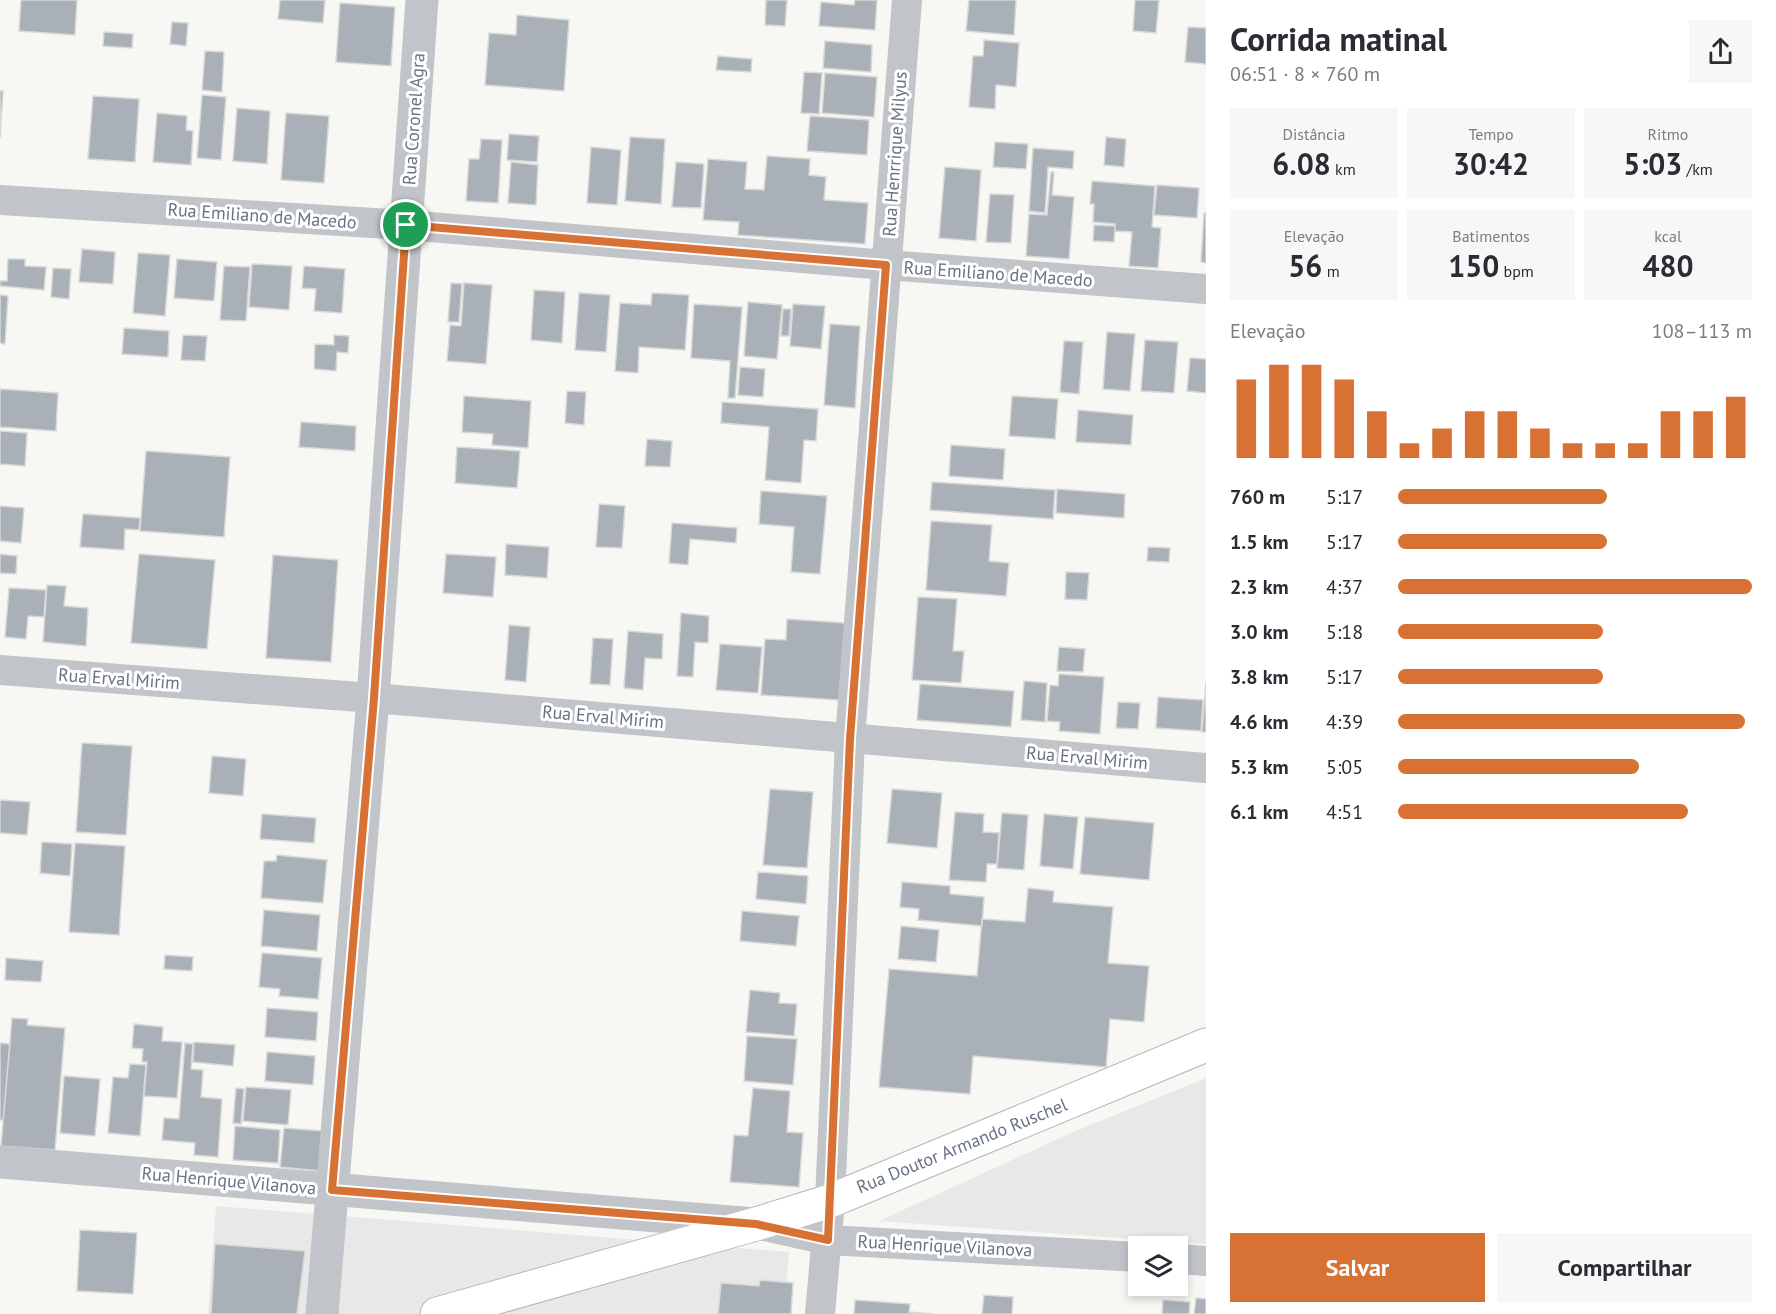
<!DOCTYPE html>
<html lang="pt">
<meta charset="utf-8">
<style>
:root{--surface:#fff;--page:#f7f7f7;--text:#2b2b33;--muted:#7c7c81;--accent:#d87234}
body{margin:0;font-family:"PT Sans",sans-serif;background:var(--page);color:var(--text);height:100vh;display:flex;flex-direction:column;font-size:22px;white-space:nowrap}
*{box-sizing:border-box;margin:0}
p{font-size:20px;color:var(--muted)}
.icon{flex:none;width:33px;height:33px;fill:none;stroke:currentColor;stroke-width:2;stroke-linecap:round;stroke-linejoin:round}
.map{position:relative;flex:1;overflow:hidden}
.sheet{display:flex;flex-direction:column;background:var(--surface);width:570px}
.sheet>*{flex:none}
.tools{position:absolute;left:1128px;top:1236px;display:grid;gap:12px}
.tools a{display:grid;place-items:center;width:60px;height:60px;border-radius:0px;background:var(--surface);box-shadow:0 3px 9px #0003;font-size:30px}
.pin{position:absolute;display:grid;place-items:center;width:51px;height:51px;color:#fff;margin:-26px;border:3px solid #fff;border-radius:50%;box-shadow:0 2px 6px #0007}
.round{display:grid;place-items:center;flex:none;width:63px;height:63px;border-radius:0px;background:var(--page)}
.headline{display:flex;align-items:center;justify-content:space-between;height:102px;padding:0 24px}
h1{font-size:33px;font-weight:600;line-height:45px}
.figures{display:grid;grid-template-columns:repeat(3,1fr);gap:9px;height:102px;padding:6px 24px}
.figures div{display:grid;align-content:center;border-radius:0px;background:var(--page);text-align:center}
.figures b{font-size:30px;font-weight:600}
.figures small{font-size:16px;font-weight:400}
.figures p{font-size:16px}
.chart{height:168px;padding:12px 24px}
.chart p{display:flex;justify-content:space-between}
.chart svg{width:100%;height:108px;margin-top:6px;stroke:var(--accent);stroke-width:6}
.action{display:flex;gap:12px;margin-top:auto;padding:12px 24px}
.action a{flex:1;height:69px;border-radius:0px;background:var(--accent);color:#fff;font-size:24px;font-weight:600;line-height:69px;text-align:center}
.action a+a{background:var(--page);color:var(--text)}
ul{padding:0 24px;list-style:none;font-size:20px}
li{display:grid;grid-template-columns:96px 72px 1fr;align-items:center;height:45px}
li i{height:15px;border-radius:8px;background:var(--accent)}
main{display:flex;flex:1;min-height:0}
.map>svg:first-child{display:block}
</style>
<main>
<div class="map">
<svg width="1206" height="1314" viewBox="0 0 1206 1314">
<rect width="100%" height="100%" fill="#f7f7f4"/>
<path fill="#e8e8e8" d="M1206,1078V1244L879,1221L1071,1133Z
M216,1206L789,1252L784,1314H208Z"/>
<path fill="#aab0b7" stroke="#d8d9d7" stroke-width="1.5" d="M21,0H77L75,35L19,31Z
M280,0H325L323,23L278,19Z
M766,0H787L785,26L765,25Z
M855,0H877L875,30L819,26L821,2L854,5Z
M969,0H1016L1014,35L966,31Z
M1135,0H1159L1156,33L1133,31Z
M340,3L395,7L391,66L336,62Z
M517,15L569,20L564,91L485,85L489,33L516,35Z
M172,22L188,23L186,46L170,44Z
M1188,27L1206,28V64L1185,62Z
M104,32L133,34L132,48L103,46Z
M984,40L1019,43L1016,87L996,85L995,109L969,107L973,56H983Z
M825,41L872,45L871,72L823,68Z
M205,51L224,52L222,92L202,90Z
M718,56L752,59L751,72L716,70Z
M804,72L822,73L819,114L801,113Z
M825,73L877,77L874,117L822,113Z
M0,91H3L0,138Z
M202,95L226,97L221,160L197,158Z
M93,96L139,99L135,162L88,159Z
M237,108L270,111L267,164L233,161Z
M157,113L187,116L186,130L193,131L191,165L153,162Z
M286,113L329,116L324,183L281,180Z
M810,116L869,120L867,155L807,151Z
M509,134L539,136L537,162L507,160Z
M630,137L665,139L661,204L625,201Z
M1106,137L1126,139L1124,167L1104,165Z
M481,139L502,140L498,203L466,201L469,159H479Z
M995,142L1028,144L1026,169L993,167Z
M591,147L621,150L617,205L587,203Z
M1033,148L1074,151L1073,169L1048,167L1045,213L1029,211Z
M767,156L810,159L809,175L826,177L824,200L868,203L865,244L738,235L739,222L703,220L708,159L747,162L745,189L764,190Z
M511,162L538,165L536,205L508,203Z
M676,162L704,164L701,208L672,207Z
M945,167L981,170L976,241L939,238Z
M1051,172H1054L1052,195L1074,197L1069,259L1026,256L1029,214L1047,215Z
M1092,181L1155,186L1152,227L1161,228L1158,268L1129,266L1132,232L1115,231V224L1093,222L1094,204H1090Z
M1157,185L1199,188L1197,218L1154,215Z
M990,194L1014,195L1011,243L986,242Z
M1204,213H1206V263L1201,262Z
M1094,225L1115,226L1114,242L1093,241Z
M82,249L115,252L113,284L79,282Z
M138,253L170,255L165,316L133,313Z
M8,259H25V266L46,267L44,290L0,286V281H7Z
M177,259L217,262L214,301L174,298Z
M252,264L292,266L289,310L249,307Z
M224,266L250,267L246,321L220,320Z
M304,266L345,269L342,313L314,311L316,289L302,288Z
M53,268L71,269L69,299L51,297Z
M451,283L462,284L459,322H448Z
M464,283L492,285L486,364L447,361L450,325L461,326Z
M534,290L565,292L562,343L531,340Z
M579,293L610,295L606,352L575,350Z
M652,293L689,295L685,350L639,347L638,373L615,371L620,303L651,305Z
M0,295L8,296L5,344L0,343Z
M748,302L782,305L777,359L744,356Z
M694,304L742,307L735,398H728L730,361L691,358Z
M793,304L825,306L821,349L790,346Z
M783,309H791L789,336H781Z
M830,324L860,326L855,408L824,405Z
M124,328L169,331L168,357L122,354Z
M1107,332L1135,334L1130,391L1103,389Z
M183,335L207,336L205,361L181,360Z
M334,335L349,336L348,353L337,352L336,371L314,369L315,344L334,345Z
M1145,340L1178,342L1174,393L1141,391Z
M1064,341L1083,342L1079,394L1060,392Z
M1190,358L1206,359V393L1187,391Z
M740,367L765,369L763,397L738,395Z
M0,389L58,393L56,431L0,427Z
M567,391L586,392L584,425L565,423Z
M464,396L531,401L528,448L492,445L493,434L462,432Z
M1012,396L1058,399L1055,439L1009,436Z
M722,402L818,409L816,441L804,440L801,483L765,480L769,427L721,423Z
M1078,410L1133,415L1131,445L1076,442Z
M301,422L356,426L355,451L299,447Z
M0,431L27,433L25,466L0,464Z
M647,439L672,441L670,467L645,466Z
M951,445L1005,449L1003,480L949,476Z
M457,447L520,451L517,488L455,483Z
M146,451L230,457L224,537L140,531Z
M932,482L1055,490L1053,519L930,510Z
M1057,489L1125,494L1124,518L1056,513Z
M761,491L827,496L820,574L791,572L794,527L759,524Z
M599,504L625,506L622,548L596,547Z
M0,506L24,508L21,543L0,541Z
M83,514L140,518L139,530L125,529L124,550L80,547Z
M931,521L992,525L989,561L1009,563L1006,596L926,590Z
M672,523L737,528L736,543L690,539L688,565L669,563Z
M506,544L549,547L547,578L505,575Z
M1148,547L1170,548L1169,562L1147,561Z
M0,554L17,556L16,574L0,573Z
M139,554L215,560L207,649L131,643Z
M446,554L496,557L493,597L443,593Z
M273,555L338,560L331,662L266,658Z
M1066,572L1089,573L1087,600L1065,599Z
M47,585L66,586L64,606L88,608L86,646L43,642Z
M9,588L46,590L44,617L28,616L26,639L5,637Z
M918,597L957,599L953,651H964L961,683L912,680Z
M681,613L709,616L708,643L695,642L693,677L677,676Z
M787,619L845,623L839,700L761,695L765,639L786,640Z
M509,625L530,627L526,682L505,680Z
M628,631L663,634L662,659L645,658L643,690L624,688Z
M593,638L613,639L610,685L590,684Z
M720,644L762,647L758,693L716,690Z
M1059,647L1085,649L1083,672L1057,671Z
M1059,674L1104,677L1100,734L1059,731L1060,722L1047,721L1050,685L1058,686Z
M1024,681L1047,683L1045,722L1021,720Z
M1206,682V732H1202Z
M920,684L1014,691L1011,727L917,720Z
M1158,697L1203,700L1201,731L1156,728Z
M1118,702L1140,703L1138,729L1116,728Z
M82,743L132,746L126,835L76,832Z
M212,756L246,759L243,796L209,793Z
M770,789L813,792L807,868L763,865Z
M892,789L942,793L937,848L887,843Z
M0,800L30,802L27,835L0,833Z
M955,812L984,814L983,832L999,833L997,864H987L986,882L949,880Z
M1002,813L1028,815L1024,870L997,868Z
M262,814L316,818L314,843L260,839Z
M1044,814L1078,817L1073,869L1040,866Z
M1085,817L1154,823L1149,880L1080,874Z
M42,842L72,844L70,876L40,873Z
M75,843L125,846L119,935L69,932Z
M277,855L327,860L323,903L261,898L264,861H276Z
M758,872L808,876L806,904L756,899Z
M902,882L950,886V894L984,897L982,926L918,920L919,909L900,907Z
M1028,888L1054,891L1053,902L1113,907L1108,963L1149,966L1144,1022L1110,1019L1106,1067L973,1056L970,1094L879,1087L889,969L977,976L982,919L1025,922Z
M264,910L320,915L317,951L261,946Z
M742,911L799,916L796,946L740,941Z
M901,926L939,930L936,962L898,959Z
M262,953L322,958L318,999L279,996L280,989L259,987Z
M165,955L193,957L192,971L164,969Z
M6,958L43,961L41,982L5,980Z
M750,990L780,993L779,1003L797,1004L794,1036L746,1032Z
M267,1008L318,1012L316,1041L265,1037Z
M12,1018L28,1019L27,1025L65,1028L55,1150L1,1146Z
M134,1024L163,1027L162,1041L182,1042L177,1098L144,1096L147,1062H142L143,1049L132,1048Z
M747,1036L797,1039L793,1085L744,1081Z
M194,1042L235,1045L233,1066L193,1062Z
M0,1043L10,1044L3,1120H0Z
M185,1043L193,1044L191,1069L203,1070L201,1097L222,1099L218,1157L194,1155L195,1143L162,1140L164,1118L179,1119Z
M267,1052L315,1056L313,1085L265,1081Z
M130,1064L146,1065L140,1136L108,1133L113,1077L128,1078Z
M64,1076L100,1079L95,1136L60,1133Z
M246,1087L291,1090L288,1125L243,1121Z
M236,1088L244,1089L241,1124L233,1123Z
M753,1088L790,1091L787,1132L803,1133L799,1187L730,1182L734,1135L748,1136Z
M235,1126L280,1130L278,1163L233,1160Z
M284,1128L323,1131L320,1171L280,1167Z
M80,1230L137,1233L133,1294L77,1291Z
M215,1244L305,1251L297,1314H211Z
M760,1280L793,1283L791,1314H718L721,1283L759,1286Z
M984,1295L1013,1297L1012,1314H982Z
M1196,1298L1206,1299V1314H1194Z
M855,1300L910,1304L909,1312L933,1314H854Z
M1163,1300L1190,1302L1189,1314H1162Z"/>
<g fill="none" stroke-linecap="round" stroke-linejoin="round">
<g stroke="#b3b7bc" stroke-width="35">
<path id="secondary" d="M437,1314L756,1224L830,1201L1206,1045"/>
</g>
<path stroke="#c1c4c8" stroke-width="30" d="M0,200L406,225L886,265L1206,289
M0,670L373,698L1206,768
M756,1224L828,1240L1138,1257
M1178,1259L1206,1261
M820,1314L830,1201L850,739L907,0"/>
<path stroke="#c1c4c8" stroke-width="33" d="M0,1162L755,1224
M322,1314L373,698L422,0"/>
<use href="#secondary" stroke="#fff" stroke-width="33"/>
</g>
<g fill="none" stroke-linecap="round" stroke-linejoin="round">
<g stroke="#fff" stroke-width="12">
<path id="route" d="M406,225L886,265L850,739L828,1240L756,1224L332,1190L374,698Z"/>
</g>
<use href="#route" stroke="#d87234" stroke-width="8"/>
</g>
<g text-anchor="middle" stroke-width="6" stroke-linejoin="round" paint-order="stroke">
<g font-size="18" fill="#687383" stroke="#fff">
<text transform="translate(414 119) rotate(-86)" y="6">Rua Coronel Agra</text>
<text transform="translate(895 154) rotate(-86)" y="6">Rua Henrrique Milyus</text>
<text transform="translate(262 216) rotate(4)" y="6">Rua Emiliano de Macedo</text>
<text transform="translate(998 274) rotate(4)" y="6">Rua Emiliano de Macedo</text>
<text transform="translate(119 679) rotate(4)" y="6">Rua Erval Mirim</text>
<text transform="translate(603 717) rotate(5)" y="6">Rua Erval Mirim</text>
<text transform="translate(1087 758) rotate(5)" y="6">Rua Erval Mirim</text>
<text transform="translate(962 1146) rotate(-22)" y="6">Rua Doutor Armando Ruschel</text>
<text transform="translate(229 1181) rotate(5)" y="6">Rua Henrique Vilanova</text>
<text transform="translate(945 1246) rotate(3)" y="6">Rua Henrique Vilanova</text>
</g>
</g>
</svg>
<div class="tools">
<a><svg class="icon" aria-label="layers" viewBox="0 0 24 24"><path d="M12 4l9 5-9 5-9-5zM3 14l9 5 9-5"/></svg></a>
</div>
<div class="pin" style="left:406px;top:225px;background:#1e9e55"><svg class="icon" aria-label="arrive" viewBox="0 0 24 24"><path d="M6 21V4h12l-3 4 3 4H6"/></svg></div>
</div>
<section class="sheet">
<div class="headline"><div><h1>Corrida matinal</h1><p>06:51 · 8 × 760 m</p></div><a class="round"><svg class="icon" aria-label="share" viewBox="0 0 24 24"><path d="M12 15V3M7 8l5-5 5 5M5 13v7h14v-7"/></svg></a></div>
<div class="figures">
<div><p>Distância</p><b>6.08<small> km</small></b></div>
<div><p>Tempo</p><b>30:42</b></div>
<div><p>Ritmo</p><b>5:03<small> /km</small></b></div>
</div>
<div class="figures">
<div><p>Elevação</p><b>56<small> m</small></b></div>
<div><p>Batimentos</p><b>150<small> bpm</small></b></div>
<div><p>kcal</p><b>480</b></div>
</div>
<div class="chart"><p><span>Elevação</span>108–113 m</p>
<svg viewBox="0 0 160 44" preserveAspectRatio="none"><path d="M5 44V12M15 44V6M25 44V6M35 44V12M45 44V25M55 44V38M65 44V32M75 44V25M85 44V25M95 44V32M105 44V38M115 44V38M125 44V38M135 44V25M145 44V25M155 44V19"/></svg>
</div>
<ul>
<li><b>760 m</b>5:17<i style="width:59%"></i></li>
<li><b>1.5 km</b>5:17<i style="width:59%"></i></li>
<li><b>2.3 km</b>4:37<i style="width:100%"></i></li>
<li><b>3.0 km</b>5:18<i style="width:58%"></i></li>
<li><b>3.8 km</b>5:17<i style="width:58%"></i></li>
<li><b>4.6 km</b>4:39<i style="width:98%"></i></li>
<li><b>5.3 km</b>5:05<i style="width:68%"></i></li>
<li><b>6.1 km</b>4:51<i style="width:82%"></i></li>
</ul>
<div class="action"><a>Salvar</a><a>Compartilhar</a></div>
</section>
</main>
